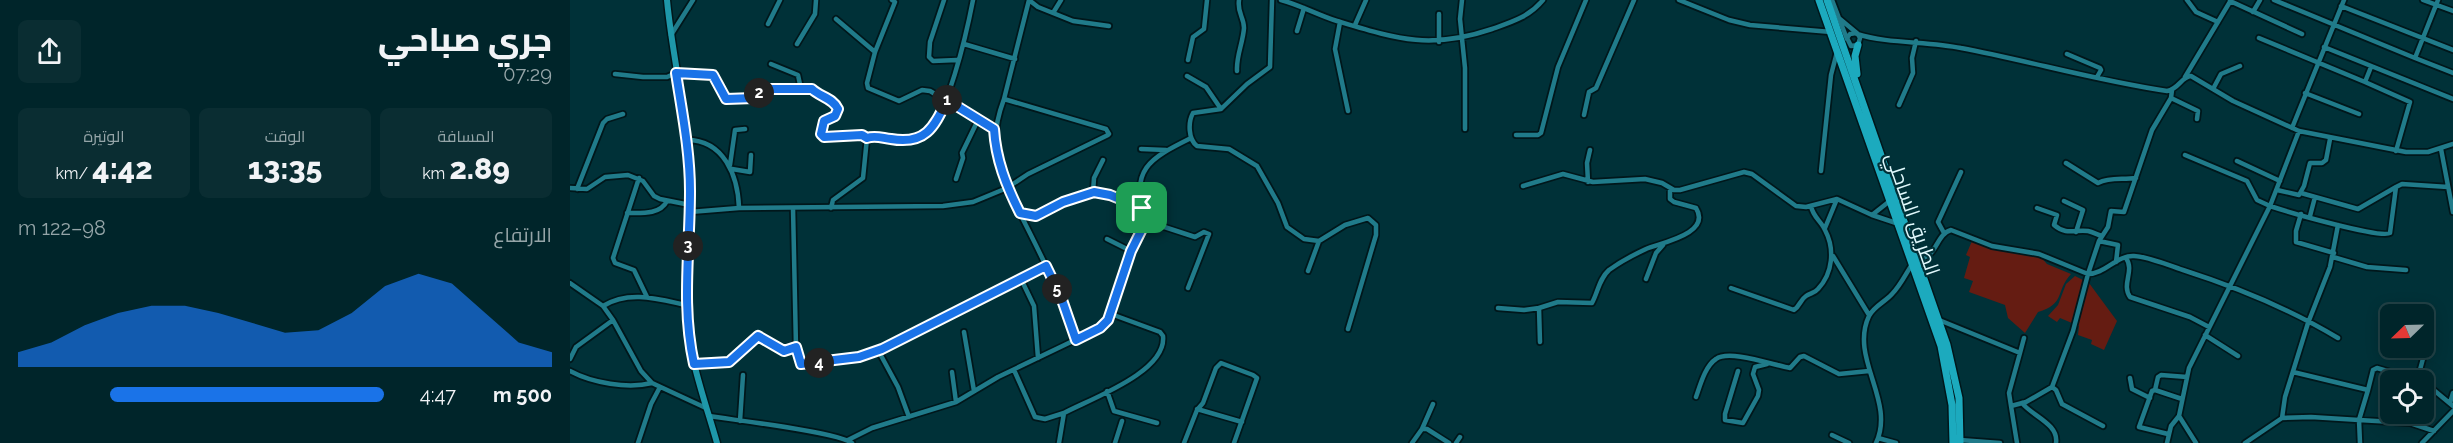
<!DOCTYPE html>
<html lang="ar">
<meta charset="utf-8">
<style>
:root{--surface:#00252a;--page:#0a2d32;--text:#f1f3f6;--muted:#95a5a8;--line:#224247;--accent:#1a73e8}
body{margin:0;font-family:Raleway,Cairo,sans-serif;background:var(--page);color:var(--text);direction:rtl;height:100vh;display:flex;flex-direction:column;font-size:22px;white-space:nowrap}
*{box-sizing:border-box;margin:0}
p{font-size:20px;color:var(--muted)}
.icon{flex:none;width:33px;height:33px;fill:none;stroke:currentColor;stroke-width:2;stroke-linecap:round;stroke-linejoin:round}
.map{position:relative;flex:1;overflow:hidden;direction:ltr}
.details{display:flex;flex-direction:column;background:var(--surface);width:570px}
.details>*{flex:none}
.needle{width:39px;rotate:247deg}
.fabs{position:absolute;left:1810px;top:304px;display:grid;gap:12px}
.fabs a{display:grid;place-items:center;width:54px;height:54px;border-radius:9px;background:var(--surface);box-shadow:0 3px 15px #0003,0 0 0 2px var(--line);font-size:30px}
.pin{position:absolute;display:grid;place-items:center;width:51px;height:51px;color:#fff;margin:-26px;border-radius:12px;box-shadow:0 3px 9px #0006}
.km{position:absolute;width:30px;height:30px;margin:-15px;border-radius:50%;background:#222;color:#fff;font-size:16px;line-height:30px;text-align:center}
.round{display:grid;place-items:center;flex:none;width:63px;height:63px;border-radius:9px;background:var(--page)}
.head{display:flex;align-items:center;justify-content:space-between;height:102px;padding:0 18px}
h1{font-size:33px;font-weight:800;line-height:45px}
.metrics{display:grid;grid-template-columns:repeat(3,1fr);gap:9px;height:102px;padding:6px 18px}
.metrics div{display:grid;align-content:center;border-radius:9px;background:var(--page);text-align:center}
.metrics b{font-size:30px;font-weight:800}
.metrics small{font-size:16px;font-weight:400}
.metrics p{font-size:16px}
.chart{height:168px;padding:12px 18px}
.chart p{display:flex;justify-content:space-between}
.chart svg{width:100%;height:108px;margin-top:6px;fill:var(--accent);opacity:.7}
ul{padding:0 18px;list-style:none;font-size:20px}
li{display:grid;grid-template-columns:96px 72px 1fr;align-items:center;height:45px}
li i{height:15px;border-radius:8px;background:var(--accent)}
main{display:flex;flex:1;min-height:0}
.map>svg:first-child{display:block}
</style>
<main>
<div class="map">
<svg width="1883" height="443" viewBox="0 0 1883 443">
<rect width="100%" height="100%" fill="#003138"/>
<path fill="#651c12" d="M1402,241L1469,255L1477,264L1501,274C1485,291 1496,304 1468,312L1455,333L1438,318L1435,305L1399,292L1403,281L1394,278L1400,257L1396,255Z
M1505,276L1519,283L1547,321L1534,350L1521,344L1522,340L1508,335L1509,326L1490,318L1487,322L1478,316L1488,305L1496,284Z"/>
<g fill="none" stroke-linecap="round" stroke-linejoin="round">
<g stroke="#00171b" stroke-width="8">
<path id="minor" d="M322,0L325,2L305,52L297,83L298,88L329,101L352,90L360,91L424,129
M374,0L360,42L359,57L363,61L387,60
M459,0L468,7L483,13L491,0
M702,0L700,67L677,84L651,109L623,113C618,122 618,139 627,146L659,149L687,166L708,203L717,227L734,239L749,241L775,225L798,218L806,225V235L778,329
M711,0C730,5 748,15 767,21C827,39 860,50 922,29C942,22 959,17 973,0
M892,0L890,19L895,68V129
M1109,0L1159,20L1180,25L1261,32
M1262,0L1277,39
M1617,0L1626,12L1648,22
M1704,0L1845,58L1868,0
M1853,0L1883,11
M1660,1L1732,34
M1771,6L1883,50
M1683,12L1690,0
M483,13L503,21L539,26
M869,14V42
M266,19L305,52
M1270,19L1288,34L1290,38L1288,45L1281,46L1277,38L1280,34L1286,33
M770,22L765,49L778,111
M198,24L210,0
M785,25L796,0
M727,31L734,8
M1287,34C1318,44 1358,41 1391,48C1460,61 1528,81 1597,91C1609,89 1611,77 1621,76L1663,101L1729,131L1836,152H1858L1883,144
M101,35L123,0
M1689,38L1795,82
M227,44L245,14L246,0
M394,44L445,59
M1754,47L1883,99
M1497,54L1530,68L1531,70L1527,77
M1845,58L1883,73
M618,60L623,37L634,29L637,0
M201,64L228,75L231,89
M1801,67L1795,82L1840,102L1826,151
M667,71C666,56 673,43 674,28C674,17 667,13 669,0
M45,74L73,77H97L106,73L141,74L146,77L154,97L158,100L182,99L195,89L238,88L262,101L268,109L265,116L254,121L252,137L292,136L297,138C307,134 315,139 324,140C333,140 343,138 352,135C376,128 398,26 403,0
M617,76L636,87L651,109
M1615,77L1661,0
M1643,89L1651,74L1670,66
M1735,93L1789,114
M1601,98L1628,111L1627,119
M434,99L459,0
M1329,105L1343,73L1342,58L1346,41
M1014,115L1019,92L1026,88L1064,0
M1722,128L1774,0
M946,135H968L971,133L988,67L1016,0
M117,140C154,140 168,176 169,208
M571,149L596,150
M1871,149L1883,212
M1615,155L1677,181L1687,200L1700,206C1718,212 1811,239 1820,233L1826,187L1832,184L1878,187
M533,160L524,178L523,192L540,195L572,208
M1667,161L1710,181
M1496,163L1528,183C1540,177 1552,180 1566,178
M160,165L165,130L175,129
M162,169L180,172L181,155
M1251,171L1261,75L1267,52
M69,178L43,258L45,263L64,270L77,297
M386,179L393,158L392,153L408,120
M1018,182L1017,163L1020,150
M953,186L993,174L1023,182L1075,179L1092,183L1104,190H1110L1174,172L1182,174L1226,206L1236,207L1267,199L1302,215L1321,200
M0,188L17,189L35,177L58,175L73,181L84,196L90,199L120,205
M7,189L33,123L37,119L53,114
M1707,190L1729,195L1734,186L1740,163H1752L1756,160L1760,139
M1731,193L1788,209L1826,187
M1494,201L1513,210L1506,232
M261,208L263,200L293,178L297,138
M1467,208L1487,215L1484,225C1497,236 1505,229 1518,231C1523,232 1528,235 1532,236
M120,212L169,208L373,206L403,202L437,188L458,174L538,135L539,134L536,129L434,99C421,134 423,157 438,190C463,239 489,288 506,340
M57,213C71,213 90,215 97,201
M450,213L466,216L493,202L523,192
M1731,214L1726,231V242L1764,253
M1302,215L1329,224
M1740,216L1745,197
M576,221L625,237L634,232L639,234L618,288
M1768,225L1760,267L1738,323L1715,397L1712,418L1741,417L1789,420L1790,443
M1255,228L1267,199
M1374,233L1368,222L1391,172
M537,239L561,251
M1529,241L1548,245L1546,262
M1347,252L1353,258C1367,254 1367,234 1381,230L1422,246L1469,254L1518,274L1529,241L1538,227L1541,211L1554,212L1582,130L1601,98L1602,90
M1263,256L1299,315
M1763,257L1797,267L1836,270
M1556,258C1565,271 1551,284 1560,297L1620,317L1639,327
M738,271L749,241
M451,279L476,266
M1076,279L1086,253L1093,245
M0,283L33,306L43,320L71,371L82,383L136,408
M1161,288L1224,310C1230,306 1230,300 1236,296C1240,293 1245,293 1248,289C1263,273 1265,249 1255,230C1251,221 1243,217 1241,206
M33,306C59,290 88,299 116,305
M928,308L954,310L969,308
M1369,320L1450,353L1454,338
M394,332L404,391
M1635,335L1668,356
M970,342L969,308L988,302L1022,303C1028,292 1029,279 1039,270C1050,262 1063,255 1076,249C1090,243 1142,234 1126,208L1104,202L1100,199V188
M226,347L231,365L289,357L312,349L451,279L464,306L468,358
M308,350L328,387L339,417
M1450,353L1439,393L1441,406L1456,402L1482,387L1486,390L1492,404L1533,426
M0,359L6,347L43,320
M124,364L159,362L188,336L214,351L226,347L223,208
M444,370L465,417L475,419L494,413
M0,371C22,383 58,389 82,383
M1168,371L1155,414V420L1173,423L1188,396L1189,390L1183,374L1185,367L1197,364
M382,372L386,402
M1723,372L1798,390L1789,420L1840,423L1864,431
M1560,378L1562,389L1580,398
M1847,381L1858,340
M1854,382L1883,406
M1482,387L1503,331L1518,274C1535,274 1547,255 1564,256C1580,257 1597,265 1613,270C1666,287 1720,309 1768,338
M1585,390L1588,377L1591,375L1617,377
M1798,390L1803,370L1807,368L1851,381
M537,391L544,411L587,423
M1126,397C1130,386 1135,366 1146,359C1159,349 1203,365 1220,368L1230,357L1234,356L1269,374L1299,371
M1452,403C1462,416 1489,424 1486,443
M1880,403L1883,393
M1441,406L1447,443
M627,409L672,422
M139,416C163,420 268,432 282,443
M170,421L173,375
M852,429L863,404
M1598,434L1569,427L1582,391L1585,390L1612,399
M1262,435L1279,443
M1308,438L1326,443
M278,440L302,428L386,402L428,377L530,328C543,316 542,302 548,286C556,263 565,242 576,221C559,169 579,159 621,138
M1390,440L1430,443
M68,443L81,404L90,387
M489,443L494,413C520,399 597,372 593,336L590,332L541,314
M545,443L552,421
M614,443L627,410L633,403L646,368L651,363L683,375L687,378L664,443
M842,443L852,429H857L879,443
M886,443L890,437
M1306,443C1326,401 1279,358 1299,316C1304,306 1315,302 1322,294C1331,285 1336,273 1343,263
M1597,443L1601,426L1609,416
M1626,443L1609,416L1619,368L1700,206L1729,131
M1675,443L1712,418
M1852,443L1883,411"/>
</g>
<g stroke="#00171b" stroke-width="9">
<path id="major" d="M97,0C102,55 116,109 119,163C123,214 113,264 116,314C119,358 135,401 147,443"/>
</g>
<g stroke="#00171b" stroke-width="10">
<path id="highway" d="M1249,0L1371,346L1382,405L1383,443
M1257,0L1377,345L1389,398L1390,443
M1287,74L1285,56L1288,45"/>
</g>
<use href="#minor" stroke="#207b8a" stroke-width="4.5"/>
<use href="#major" stroke="#1e97a9" stroke-width="6"/>
<use href="#highway" stroke="#1caabe" stroke-width="7"/>
</g>
<g fill="none" stroke-linecap="round" stroke-linejoin="round">
<g stroke="#fff" stroke-width="12">
<path id="route" d="M106,73L143,75L156,99L184,98L195,89H242C250,97 263,98 268,109L265,116L254,121L251,134L254,137L292,135L297,138C305,135 312,138 321,139C356,145 364,127 377,100L424,129C426,160 436,185 450,213L466,216L493,202L524,192L540,195L572,208L576,221L561,251L538,320L530,328L506,340L491,297L476,266L312,349L289,357L231,364L226,347L214,351L188,336L159,362L124,364C111,305 120,251 120,191C120,151 112,112 106,73Z"/>
</g>
<use href="#route" stroke="#1a73e8" stroke-width="8"/>
</g>
<g text-anchor="middle" stroke-width="4.5" stroke-linejoin="round" paint-order="stroke">
<g font-size="20" fill="#e1f9fd" stroke="#003138">
<text transform="translate(1343 214) rotate(71)" y="7">الطريق الساحلي</text>
</g>
</g>
</svg>
<div class="fabs">
<a><svg class="needle" viewBox="-14 -14 28 28"><path d="M0-13l5 13h-10z" fill="#e53935"/><path d="M0 13l5-13h-10z" fill="#95a5a8"/></svg></a>
<a><svg class="icon" aria-label="locate" viewBox="0 0 24 24"><circle cx="12" cy="12" r="6"/><path d="M12 2v4M12 18v4M2 12h4M18 12h4"/></svg></a>
</div>
<div class="pin" style="left:572px;top:208px;background:#1e9e55"><svg class="icon" aria-label="arrive" viewBox="0 0 24 24"><path d="M6 21V4h12l-3 4 3 4H6"/></svg></div>
<b class="km" style="left:377px;top:100px">1</b>
<b class="km" style="left:189px;top:93px">2</b>
<b class="km" style="left:118px;top:246px">3</b>
<b class="km" style="left:249px;top:363px">4</b>
<b class="km" style="left:487px;top:289px">5</b>
</div>
<section class="details">
<div class="head"><div><h1>جري صباحي</h1><p>07:29</p></div><a class="round"><svg class="icon" aria-label="share" viewBox="0 0 24 24"><path d="M12 15V3M7 8l5-5 5 5M5 13v7h14v-7"/></svg></a></div>
<div class="metrics">
<div><p>المسافة</p><b>2.89<small> km</small></b></div>
<div><p>الوقت</p><b>13:35</b></div>
<div><p>الوتيرة</p><b>4:42<small> /km</small></b></div>
</div>
<div class="chart"><p><span>الارتفاع</span>98–122 m</p>
<svg viewBox="0 0 160 44" preserveAspectRatio="none"><path d="M0 44V38L10 34L20 27L30 22L40 19L50 19L60 22L70 26L80 30L90 29L100 22L110 11L120 6L130 10L140 22L150 34L160 38V44z"/></svg>
</div>
<ul>
<li><b>500 m</b>4:47<i style="width:75%"></i></li>
</ul>
</section>
</main>
